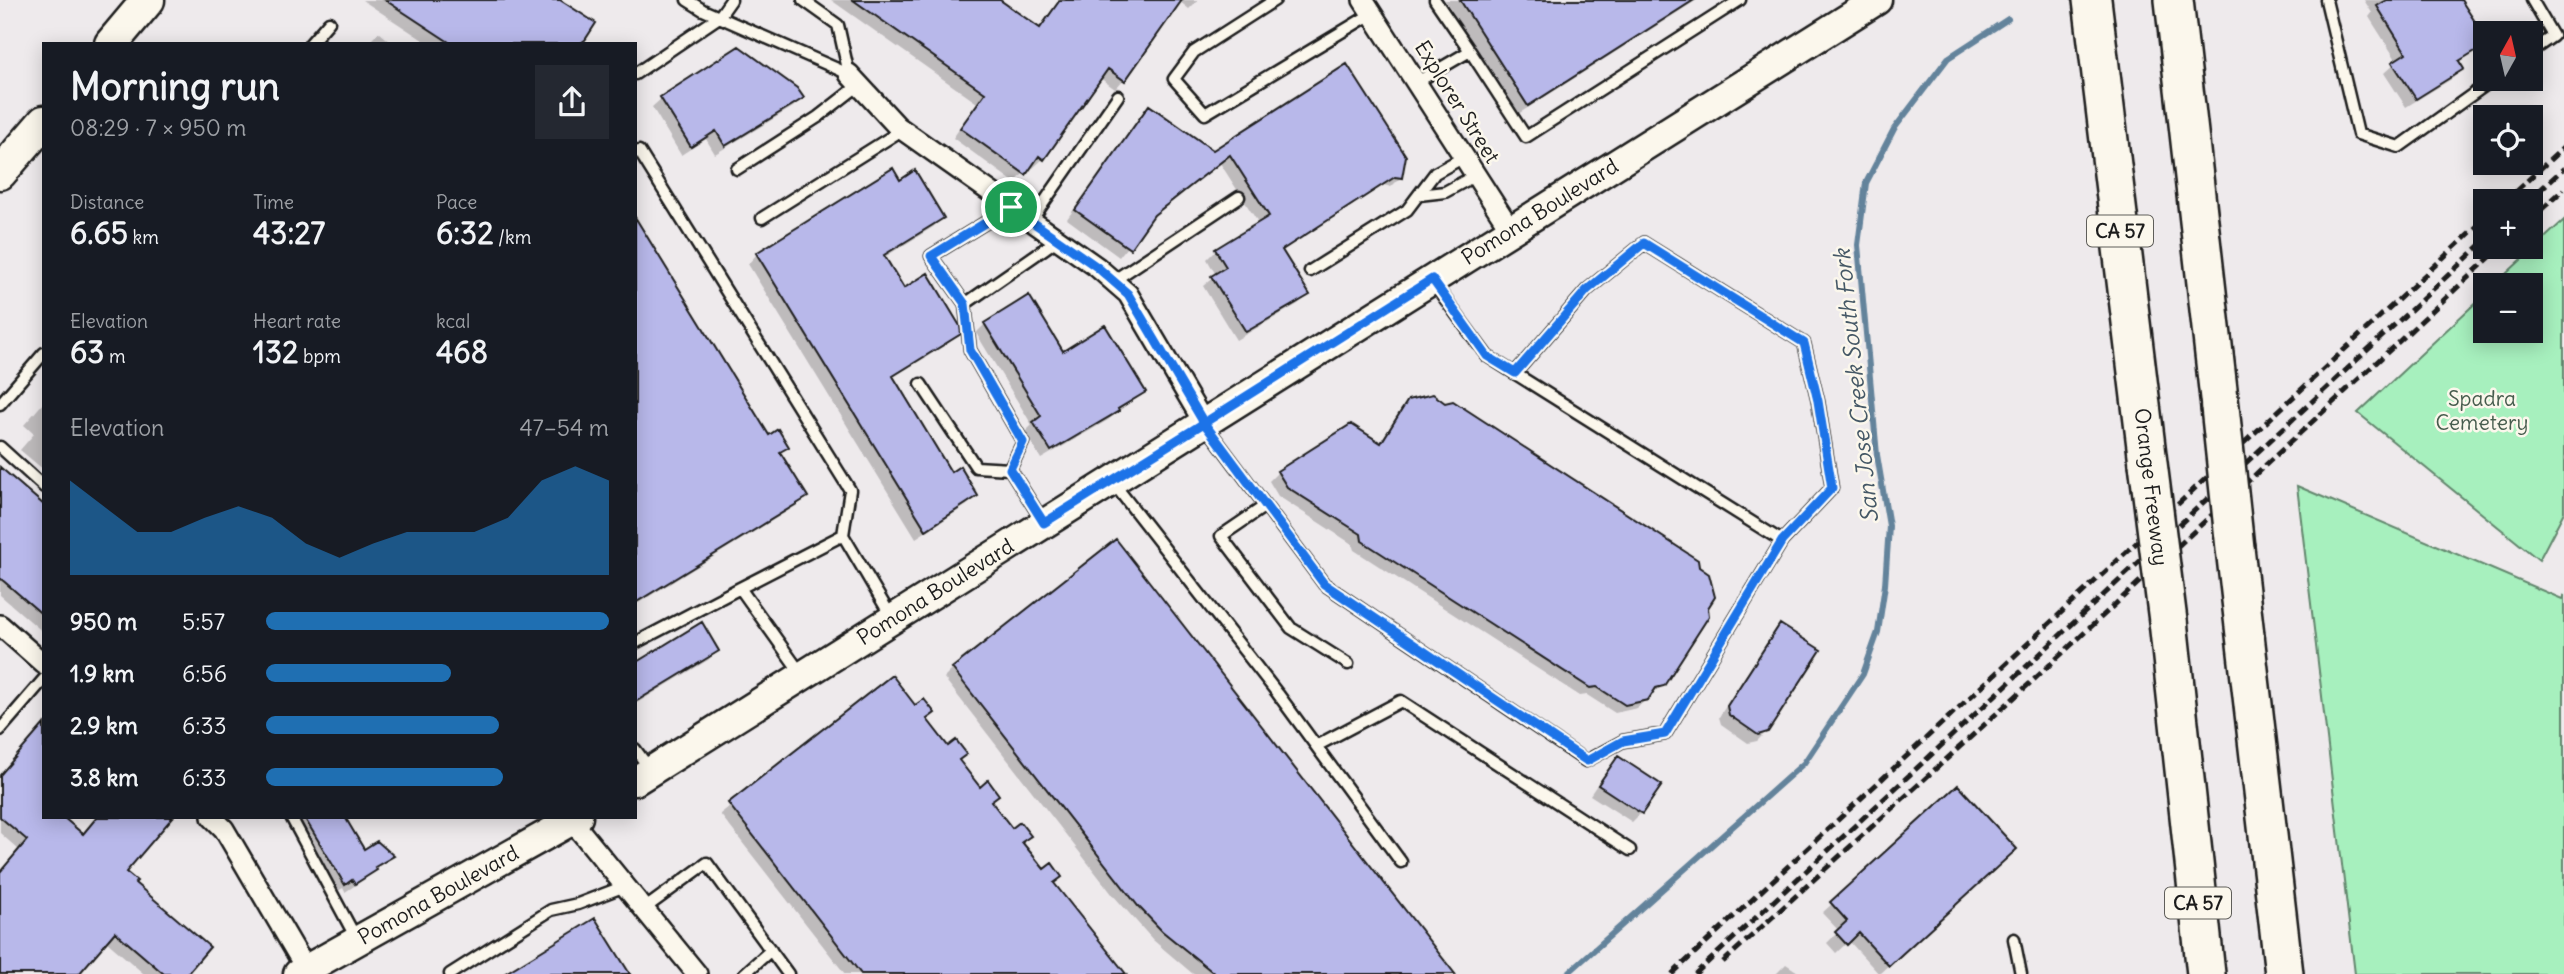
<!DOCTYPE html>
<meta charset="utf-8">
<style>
:root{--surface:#171b24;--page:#242831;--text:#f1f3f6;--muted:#9ea1a6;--accent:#1f6fb2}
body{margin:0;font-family:Delius,sans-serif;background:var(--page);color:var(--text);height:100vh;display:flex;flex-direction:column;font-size:26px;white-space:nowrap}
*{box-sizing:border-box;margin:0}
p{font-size:23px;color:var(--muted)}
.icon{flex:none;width:38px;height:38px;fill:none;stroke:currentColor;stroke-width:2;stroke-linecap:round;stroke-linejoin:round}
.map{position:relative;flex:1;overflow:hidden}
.details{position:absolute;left:42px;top:42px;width:595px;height:777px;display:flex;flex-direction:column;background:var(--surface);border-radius:0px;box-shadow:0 4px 18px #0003}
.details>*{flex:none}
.needle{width:46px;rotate:8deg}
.tools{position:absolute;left:2473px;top:21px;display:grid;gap:14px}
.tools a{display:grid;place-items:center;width:70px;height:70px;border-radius:0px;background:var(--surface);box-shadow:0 4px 18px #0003;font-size:35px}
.pin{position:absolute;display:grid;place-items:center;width:60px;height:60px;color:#fff;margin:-30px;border:4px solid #fff;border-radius:50%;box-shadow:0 2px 7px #0007}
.round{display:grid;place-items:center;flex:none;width:74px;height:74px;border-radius:0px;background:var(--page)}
.head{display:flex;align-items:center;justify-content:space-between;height:119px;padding:0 28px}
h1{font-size:38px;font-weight:700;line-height:52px}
.figures{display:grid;grid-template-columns:repeat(3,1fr);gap:10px;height:119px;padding:7px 28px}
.figures div{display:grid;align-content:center}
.figures b{font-size:30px;font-weight:700}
.figures small{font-size:19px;font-weight:400}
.figures p{font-size:19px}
.chart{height:196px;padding:14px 28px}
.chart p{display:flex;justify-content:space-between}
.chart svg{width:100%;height:126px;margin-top:7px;fill:var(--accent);opacity:.7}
ul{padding:0 28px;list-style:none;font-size:23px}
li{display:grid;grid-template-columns:112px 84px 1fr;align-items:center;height:52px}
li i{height:18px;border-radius:9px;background:var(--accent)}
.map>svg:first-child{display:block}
</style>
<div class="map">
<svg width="2564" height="974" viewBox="0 0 2564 974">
<rect width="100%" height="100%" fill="#eeeaec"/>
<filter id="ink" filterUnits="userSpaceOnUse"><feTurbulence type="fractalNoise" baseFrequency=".0143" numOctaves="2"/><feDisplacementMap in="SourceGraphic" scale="14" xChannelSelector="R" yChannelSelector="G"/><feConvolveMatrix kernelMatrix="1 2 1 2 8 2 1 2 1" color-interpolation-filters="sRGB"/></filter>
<g filter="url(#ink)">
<path fill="#a7f0be" stroke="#62866d" stroke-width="2" d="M2564,220V512L2539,560L2358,413L2485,294V331H2530V285H2494Z
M2297,486L2562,599L2564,595V974H2355Z"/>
<path fill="#0003" d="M362,0H557L579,44H429Z
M831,0H997L1038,29L1059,0H1198L1189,9L1179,1L1124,79L1115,89L1100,78L1043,159L1033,168L1030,166L1015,183L953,138L977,103Z
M1445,0H1697L1518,114Z
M2364,0H2459L2485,43L2458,63L2462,69L2453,78L2406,107L2384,73L2397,61L2369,17L2372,13Z
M379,32L393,44H367Z
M662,98H802L793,107L715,154L706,139L681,155L652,107Z
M1149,107L1213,152L1401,177L1391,187L1384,185L1281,252L1307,295L1298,304L1236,340L1203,286L1216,275L1207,259L1216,250L1259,224L1220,163L1149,219L1119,257L1067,219L1140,116Z
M900,182L942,218L933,227L883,258L903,290L959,333L949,343L892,378L951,474L976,496L967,505L916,538L748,264L757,254Z
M635,221L768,437L786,447L779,454L806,497L796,506L635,605Z
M985,324L1062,354L1144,391L1108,420L1041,459L1025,432L1032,425L976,333Z
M1409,401L1662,685L1637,708L1615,713L1587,695L1580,696L1354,550L1352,544L1278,496L1269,481L1278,472L1379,444L1400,411Z
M44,402V470L20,450L34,434L24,425Z
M0,469L44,507V633L0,595Z
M1781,626L1767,731L1757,741L1748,743L1721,724L1719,717L1771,636Z
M717,651L708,660L635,704V665Z
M953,669L1452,974H1193L1153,940L1112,894L944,678Z
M891,678L925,720L1123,974H845L720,814Z
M1618,758L1641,813L1632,822L1590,795L1609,767Z
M0,776L44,817L124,872L133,883L185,974H144L106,941L77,974H0V873L19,850L0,833Z
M294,817H343L363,851L391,856L365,879L345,892L343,888L335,893Z
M2005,858L1879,974L1849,941L1836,953L1827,943L1839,931L1822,913L1832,904Z
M1786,964L1801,974H1776Z"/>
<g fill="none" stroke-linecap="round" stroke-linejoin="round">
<path stroke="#63839b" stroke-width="6" d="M1567,974L1804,763L1863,674L1878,632L1885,585L1889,526L1877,455L1858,245L1866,183L1894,129L1948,58L2008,19"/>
</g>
<path fill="#b8b8ea" stroke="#1c1c1c" stroke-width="2" d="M385,0H560L596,23L585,40L579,44H452Z
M853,0H1000L1040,28L1060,0H1182L1125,81L1108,69L1044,160L1039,156L1026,175L960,128L985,93Z
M1460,0H1694L1528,106Z
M2387,0H2461L2485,37V45L2459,61L2464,69L2416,99L2392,62L2406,53L2377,6Z
M739,46L797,88L804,98L725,146L716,131L691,147L660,97Z
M1347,64L1406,156L1402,178L1395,177L1282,250L1310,295L1246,332L1211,276L1226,267L1215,249L1269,216L1230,155L1154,215L1130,249L1075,210L1149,105L1213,150Z
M893,168L900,180L915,170L944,218L884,255L904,288L928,273L960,326L961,334L893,376L951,472L960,466L978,496L926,530L756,253Z
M635,217L769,435L778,429L789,447L780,452L808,497L635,603Z
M1029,295L1063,351L1105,325L1146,392L1118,409L1119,411L1051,451L1033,422L1041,416L984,323Z
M1433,394L1445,403L1453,401L1698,560L1699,567L1709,574L1715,597L1708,608L1709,616L1664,686L1656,688L1648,700L1625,705L1597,687L1590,688L1362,541L1361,534L1287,487L1277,471L1351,424L1381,443L1408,400Z
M0,467L44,505V616L0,578Z
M1116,539L1455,974H1215L1162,931L1138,906L952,668Z
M702,622L719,651L635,702V663Z
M1780,624L1821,650L1768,732L1758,735L1729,715L1727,706Z
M892,675L915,705L924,699L935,713L927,719L948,746L956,740L967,754L959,760L980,787L988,780L999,795L991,801L1012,828L1020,822L1031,836L1022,842L1044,869L1052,863L1062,877L1054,883L1126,974H861L728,803Z
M44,724V817H63L83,834L97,817H173L126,872L137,881L135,883L210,947L187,974H164L115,932L79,974H0V872L27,840L0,817V775Z
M1618,756L1662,785L1642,814L1598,785Z
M1958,785L2017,849L1889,966L1859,933L1847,945L1835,932L1847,921L1830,902Z
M304,817H345L364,849L377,841L394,856L375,867L377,870L355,884L352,880L345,885Z
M595,918L630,974H504Z"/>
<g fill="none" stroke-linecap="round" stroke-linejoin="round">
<g stroke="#1c1c1c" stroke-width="15">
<path id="lane" d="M687,0L703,10L849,74
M803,0L838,25L849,74
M1275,0L1194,52L1174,79L1205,114L1373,13
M1435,0L1470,51
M2326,0L2358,134L2399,147L2494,79
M310,44L329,22
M2530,52L2553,36L2532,0
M635,74L719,17L731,0
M1417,82L1470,51L1526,137L1740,0
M635,154L639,151L850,490L843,535L892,618
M737,169L818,117L859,85
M1419,195L1445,192L1476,175
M1011,207L931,256L965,304L970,350L1023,442L1010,469L1044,523
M762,218L902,130
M1031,221L1118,96
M1310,271L1407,210L1435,173L1464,157
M1113,281L1239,197
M965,304L1057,240
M1515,373L1587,290L1644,243L1804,343L1818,401L1832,488L1782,541
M921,384L976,467L1010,469
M0,404L44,353
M1206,426L1324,584L1586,761L1623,741L1665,734L1782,541L1487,356L1432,281
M0,447L44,487
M1114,484L1278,694L1401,862
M1265,506L1221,536L1291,628L1348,664
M635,643L740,588
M800,672L740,588L843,535
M0,730L44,679
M1316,746L1401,701L1630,850
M635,749L649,768
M291,817L357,940
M644,909L707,863L788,974
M2014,939L2021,974
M450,974L551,910L578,904L625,886
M744,974L771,950"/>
</g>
<g stroke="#1c1c1c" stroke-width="24">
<path id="street" d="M1363,0L1511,230
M849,74L897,126L1097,267L1128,294L1204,423
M0,625L44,664
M212,817L224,829L306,969
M572,821L697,974"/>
</g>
<g stroke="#1c1c1c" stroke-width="33">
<g id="secondary">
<path id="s1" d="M635,781L1877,0"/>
<path id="s2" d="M298,974L578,817"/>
</g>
</g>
<g stroke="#1c1c1c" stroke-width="37">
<path id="primary" d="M111,44L148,0
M0,173L44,122"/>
</g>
<g stroke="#1c1c1c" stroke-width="42">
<path id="highway" d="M2092,0L2148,463
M2174,0L2220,407
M2235,548L2284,974
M2168,621L2206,974"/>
</g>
<use href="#lane" stroke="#fbf7ec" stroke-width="10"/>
<use href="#street" stroke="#fbf7ec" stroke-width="19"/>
<use href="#secondary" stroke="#fbf7ec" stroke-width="28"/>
<use href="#primary" stroke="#fbf7ec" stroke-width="32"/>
<use href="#highway" stroke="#fbf7ec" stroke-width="37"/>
<path stroke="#1c1c1c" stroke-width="5" stroke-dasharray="10 5" stroke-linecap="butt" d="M2505,201L2564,147
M2528,201L2564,168
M2530,220L2564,189
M1723,962L2028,685L2501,247
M1672,974L2485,219
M1695,974L2485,241"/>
<g stroke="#1c1c1c" stroke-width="42" stroke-linecap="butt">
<path id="highway-bridge" d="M2220,407L2235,548
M2148,463L2168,621"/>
</g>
<use href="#highway-bridge" stroke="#fbf7ec" stroke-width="37"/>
</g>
</g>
<g fill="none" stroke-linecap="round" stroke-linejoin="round" filter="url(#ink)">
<g stroke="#fff" stroke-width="14">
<path id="route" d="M1011,207L1097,267L1128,294L1204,423L1432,279L1487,356L1515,373L1587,290L1644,243L1804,343L1818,401L1832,488L1782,541L1665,734L1623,741L1587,761L1324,584L1204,423L1044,523L1010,469L1023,442L970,350L965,304L931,256L1011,207"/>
</g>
<use href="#route" stroke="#1a73e8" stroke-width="9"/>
</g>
<g text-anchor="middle" stroke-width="5" stroke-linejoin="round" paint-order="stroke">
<g fill="#fbf7ec" stroke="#5f5e5a" stroke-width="2">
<rect x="2087" y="215.5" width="66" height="31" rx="5"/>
<rect x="2165" y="887.5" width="66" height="31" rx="5"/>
</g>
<g font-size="19" font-weight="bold" fill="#1c1c1c">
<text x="2120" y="238">CA 57</text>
<text x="2198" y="910">CA 57</text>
</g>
<g font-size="21" fill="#1c1c1c" stroke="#fbf7ec">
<text transform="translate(1457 102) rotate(58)" y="7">Explorer Street</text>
<text dy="7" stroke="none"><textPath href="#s1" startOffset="1069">Pomona Boulevard</textPath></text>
<text transform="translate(2151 487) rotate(83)" y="7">Orange Freeway</text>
<text dy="7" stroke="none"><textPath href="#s1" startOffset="355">Pomona Boulevard</textPath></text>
<text dy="7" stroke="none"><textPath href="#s2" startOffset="161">Pomona Boulevard</textPath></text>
</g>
<g font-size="21" fill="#465c4d" stroke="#fbf7ec">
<text x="2482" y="406">Spadra<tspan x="2482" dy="24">Cemetery</tspan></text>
</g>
<g font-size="23" font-style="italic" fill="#455866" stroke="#fbf7ec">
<text transform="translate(1856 386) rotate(-96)" y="8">San Jose Creek South Fork</text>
</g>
</g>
</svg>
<div class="tools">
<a><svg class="needle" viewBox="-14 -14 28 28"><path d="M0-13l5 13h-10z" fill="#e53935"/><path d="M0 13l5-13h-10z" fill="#9ea1a6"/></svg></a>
<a><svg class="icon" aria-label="locate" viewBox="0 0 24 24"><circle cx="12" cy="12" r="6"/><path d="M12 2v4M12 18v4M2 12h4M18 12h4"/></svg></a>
<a>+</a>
<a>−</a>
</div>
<div class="pin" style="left:1011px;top:207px;background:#1e9e55"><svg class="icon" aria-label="arrive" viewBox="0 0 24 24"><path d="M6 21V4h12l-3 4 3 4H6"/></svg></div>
<section class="details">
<div class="head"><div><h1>Morning run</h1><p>08:29 · 7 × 950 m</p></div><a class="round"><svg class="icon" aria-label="share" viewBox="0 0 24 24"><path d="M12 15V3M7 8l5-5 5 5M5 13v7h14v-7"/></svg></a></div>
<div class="figures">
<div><p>Distance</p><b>6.65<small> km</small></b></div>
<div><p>Time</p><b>43:27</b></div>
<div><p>Pace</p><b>6:32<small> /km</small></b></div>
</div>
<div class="figures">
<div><p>Elevation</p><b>63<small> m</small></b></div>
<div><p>Heart rate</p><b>132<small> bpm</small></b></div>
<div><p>kcal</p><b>468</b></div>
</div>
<div class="chart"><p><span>Elevation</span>47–54 m</p>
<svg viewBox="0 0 160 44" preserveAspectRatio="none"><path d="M0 44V11L10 20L20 29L30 29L40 24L50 20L60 24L70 33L80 38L90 33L100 29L110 29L120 29L130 24L140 11L150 6L160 11V44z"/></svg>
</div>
<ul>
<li><b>950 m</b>5:57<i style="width:100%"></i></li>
<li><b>1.9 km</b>6:56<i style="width:54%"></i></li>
<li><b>2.9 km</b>6:33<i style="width:68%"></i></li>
<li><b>3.8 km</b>6:33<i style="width:69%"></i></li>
</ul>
</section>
</div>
